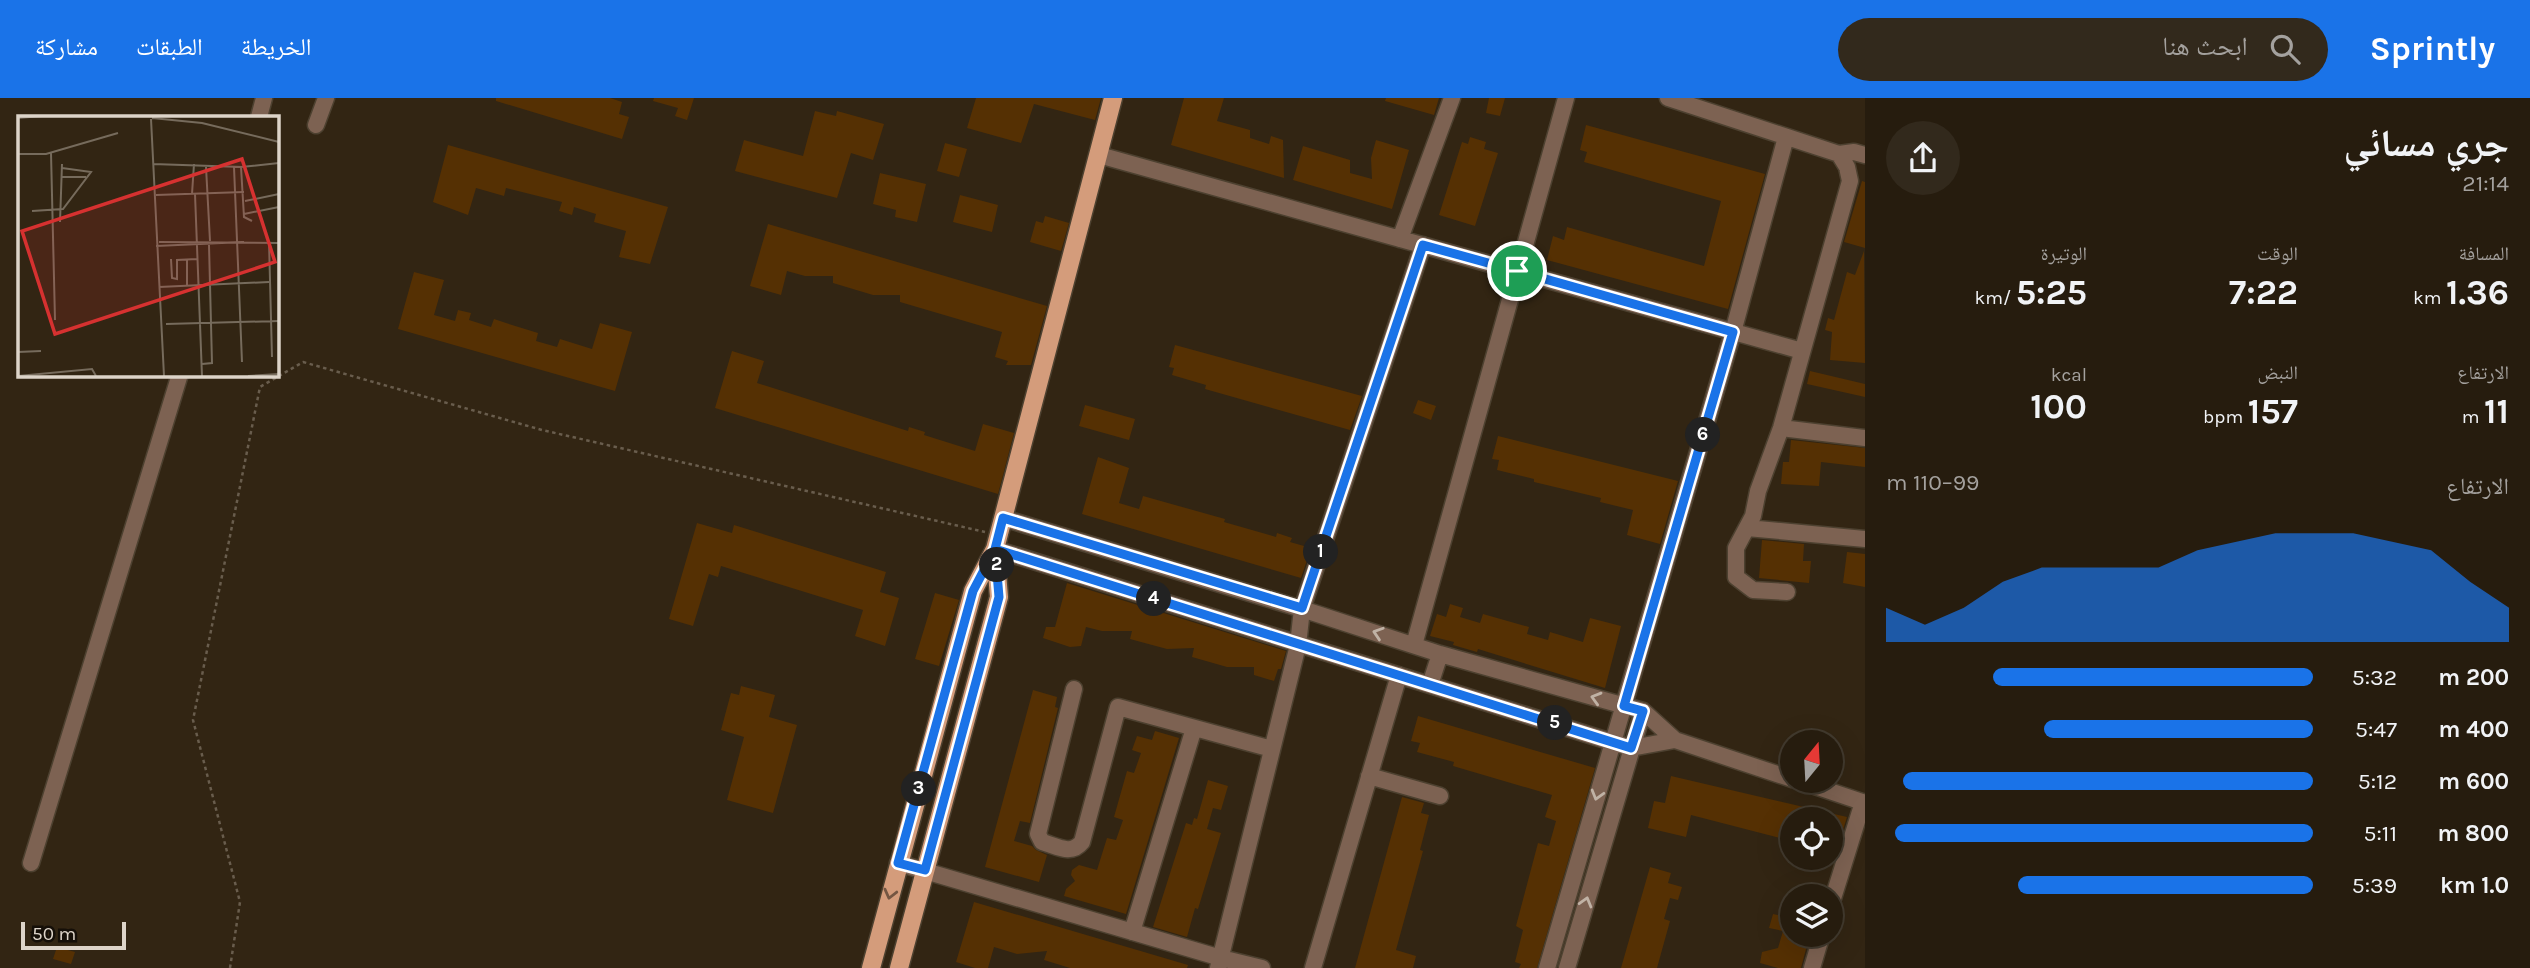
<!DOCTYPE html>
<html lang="ar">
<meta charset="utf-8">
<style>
:root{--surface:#261c0e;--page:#32291c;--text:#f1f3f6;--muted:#a4a19e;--line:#423a2e;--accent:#1a73e8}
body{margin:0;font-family:Karla,"Noto Naskh Arabic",sans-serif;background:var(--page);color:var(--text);direction:rtl;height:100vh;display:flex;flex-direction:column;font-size:26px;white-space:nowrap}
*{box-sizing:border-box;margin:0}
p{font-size:23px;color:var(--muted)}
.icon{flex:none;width:38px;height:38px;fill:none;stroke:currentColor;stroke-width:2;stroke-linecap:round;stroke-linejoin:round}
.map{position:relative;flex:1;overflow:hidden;direction:ltr}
.panel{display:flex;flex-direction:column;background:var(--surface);width:665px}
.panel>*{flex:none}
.needle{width:46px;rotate:18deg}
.buttons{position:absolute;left:1780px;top:632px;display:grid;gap:14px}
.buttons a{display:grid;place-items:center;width:63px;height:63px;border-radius:50%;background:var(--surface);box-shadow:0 7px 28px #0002,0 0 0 2px var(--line);font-size:35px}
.scale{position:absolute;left:21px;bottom:18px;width:105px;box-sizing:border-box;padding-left:7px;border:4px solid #ddd4c9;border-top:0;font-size:19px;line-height:24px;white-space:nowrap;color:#ddd4c9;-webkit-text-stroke:5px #150f08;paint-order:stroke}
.pin{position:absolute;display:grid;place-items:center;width:60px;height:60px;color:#fff;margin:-30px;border:4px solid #fff;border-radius:50%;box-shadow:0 2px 7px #0007}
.km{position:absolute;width:35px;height:35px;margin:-18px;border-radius:50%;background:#222;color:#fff;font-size:19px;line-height:35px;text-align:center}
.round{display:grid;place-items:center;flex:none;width:74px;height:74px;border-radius:37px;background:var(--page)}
.head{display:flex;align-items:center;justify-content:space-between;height:119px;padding:0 21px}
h1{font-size:38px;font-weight:700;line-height:52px}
.figures{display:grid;grid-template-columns:repeat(3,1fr);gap:10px;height:119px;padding:7px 21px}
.figures div{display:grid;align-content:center}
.figures b{font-size:35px;font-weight:700}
.figures small{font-size:19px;font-weight:400}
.figures p{font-size:19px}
.chart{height:196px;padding:14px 21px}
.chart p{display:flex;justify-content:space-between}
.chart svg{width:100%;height:126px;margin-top:7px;fill:var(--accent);opacity:.7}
ul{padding:0 21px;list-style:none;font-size:23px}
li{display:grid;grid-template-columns:112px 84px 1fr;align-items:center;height:52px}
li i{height:18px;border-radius:9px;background:var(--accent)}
header{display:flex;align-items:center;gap:42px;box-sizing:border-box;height:98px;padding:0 35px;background:var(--accent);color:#fff}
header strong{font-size:33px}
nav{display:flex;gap:38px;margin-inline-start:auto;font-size:24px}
.search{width:490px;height:63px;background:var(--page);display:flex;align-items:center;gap:18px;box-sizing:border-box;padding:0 24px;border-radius:38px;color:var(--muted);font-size:26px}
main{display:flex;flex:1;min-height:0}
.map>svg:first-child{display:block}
</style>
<header>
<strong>Sprintly</strong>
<div class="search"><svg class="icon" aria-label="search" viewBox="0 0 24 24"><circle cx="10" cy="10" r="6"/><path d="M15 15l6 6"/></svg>ابحث هنا</div>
<nav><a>الخريطة</a><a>الطبقات</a><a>مشاركة</a></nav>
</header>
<main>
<section class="panel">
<div class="head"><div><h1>جري مسائي</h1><p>21:14</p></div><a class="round"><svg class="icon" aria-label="share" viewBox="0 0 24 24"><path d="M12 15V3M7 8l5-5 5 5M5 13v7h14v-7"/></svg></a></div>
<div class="figures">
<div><p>المسافة</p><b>1.36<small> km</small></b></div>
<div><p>الوقت</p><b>7:22</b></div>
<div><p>الوتيرة</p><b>5:25<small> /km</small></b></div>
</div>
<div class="figures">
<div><p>الارتفاع</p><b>11<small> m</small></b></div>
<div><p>النبض</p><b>157<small> bpm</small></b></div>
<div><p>kcal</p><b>100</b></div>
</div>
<div class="chart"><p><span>الارتفاع</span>99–110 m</p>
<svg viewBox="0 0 160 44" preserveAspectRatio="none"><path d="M0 44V32L10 38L20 32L30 23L40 18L50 18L60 18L70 18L80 12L90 9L100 6L110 6L120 6L130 9L140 12L150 23L160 32V44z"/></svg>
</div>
<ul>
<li><b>200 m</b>5:32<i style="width:75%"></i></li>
<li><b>400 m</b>5:47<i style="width:63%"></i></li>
<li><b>600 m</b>5:12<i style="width:96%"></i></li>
<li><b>800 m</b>5:11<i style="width:98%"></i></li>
<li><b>1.0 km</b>5:39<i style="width:69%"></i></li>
</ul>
</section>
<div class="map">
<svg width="1865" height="870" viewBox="0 0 1865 870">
<rect width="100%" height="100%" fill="#322513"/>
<path fill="#553003" d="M496,0H610L622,4L619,16L629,19L622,41L496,3Z
M654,0H694L687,22L675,18L678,10L653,3Z
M976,0H1101L1095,22L1034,6L1021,45L967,30Z
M1184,0H1224L1217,23L1250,32V40L1269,46L1271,38L1283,42L1284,80L1171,47Z
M1386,0H1439L1434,17L1385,3Z
M1489,0H1505L1500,18L1486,15Z
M815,13L836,18L837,13L884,26L873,62L851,55L837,100L735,73L744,42L803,58Z
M1586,27L1765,76L1728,211L1547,162L1553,138L1564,142L1567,129L1704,168L1721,103L1584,64L1587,54L1580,52Z
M1470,39L1486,44L1484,51L1498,55L1475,128L1439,117L1462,44L1468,46Z
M1376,42L1409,52L1392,111L1293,82L1303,48L1350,62V75L1372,81L1371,60Z
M945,45L967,51L959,79L937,73Z
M448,47L668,109L650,166L619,159L626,133L594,124L596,116L574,109L572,117L559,113L562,104L506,90L504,98L476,90L468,117L433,104Z
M880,75L926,86L917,124L895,119L896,112L873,106Z
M1862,83L1865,84V150L1844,144Z
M960,97L998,107L992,134L953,124Z
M1045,118L1069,125L1061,153L1030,144L1036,123L1043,125Z
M768,126L1047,208L1031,267H1006L1008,263L995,259L1002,234L900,204V197H873L833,185V178H805L787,173L781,197L750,188Z
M1864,153L1865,265L1830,262L1832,234L1825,232L1828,220L1834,222L1847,174L1855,177Z
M414,174L444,182L434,217L455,223L458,212L471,215L469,222L491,229L494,221L506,225L538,235L536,243L557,249L560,241L592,251L600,225L632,234L615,293L398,231Z
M1175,247L1362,298L1350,332L1205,291L1206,287L1172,277L1174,270L1169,269Z
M732,253L764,263L757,285L908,333L909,329L925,334L924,337L975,353L983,326L1014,335L998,396L715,310Z
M1810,273L1865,286V299L1807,286Z
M1418,302L1436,308L1431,322L1413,315Z
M1085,307L1135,321L1129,342L1079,328Z
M1498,338L1678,383L1660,446L1627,437L1633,412L1600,404L1601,400L1534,384V381L1497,372L1499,362L1492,361Z
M1791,342L1865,350V369L1821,364L1819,388L1781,386L1783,364H1789Z
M1098,359L1129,370L1119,405L1139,411L1143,398L1225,421L1224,424L1276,439L1277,435L1292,440L1290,444L1311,450L1301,480L1082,416Z
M697,425L732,435L734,427L886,474L880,494L899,500L885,548L855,538L863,512L721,468L718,479L709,476L693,528L669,521Z
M1762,442L1804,446L1803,463H1811L1809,485L1759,480Z
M1847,454L1865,456V489L1843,485Z
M1067,485L1286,553L1281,571H1278L1274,583L1254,577V569H1227L1192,559L1194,550L1167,551L1130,541L1132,533H1102L1086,529L1081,548L1070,549L1043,540L1046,529H1055Z
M935,495L959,502L939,568L915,561Z
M1450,506L1463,510L1460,519L1480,525L1483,516L1529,529L1527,536L1548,542L1550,534L1583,544L1590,520L1621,528L1605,590L1478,551L1477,554L1453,547L1454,544L1430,538L1437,516L1446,519Z
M741,588L775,597L769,619L797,627L773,715L727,702L744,639L721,632L731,595L739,597Z
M1033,592L1057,599L1055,609L1058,610L1030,725L1020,723L1014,743L1032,748L1036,752L1047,757L1039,784L985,769Z
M1418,618L1595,670L1537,870H1519L1521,866L1515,864L1523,832L1516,828L1538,745L1549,748L1556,723L1545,719L1552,697L1453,668L1454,664L1417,654L1420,645L1411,643Z
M1155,633L1179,640L1126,816L1064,798L1066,791L1075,783L1071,777L1072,772L1079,767L1097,772L1107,740L1116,742L1123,722L1114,719L1127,673L1134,675L1141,655L1132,652L1137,638L1152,642Z
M1671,678L1847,719L1839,745L1830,742V721H1792V743L1691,717L1686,739L1648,730L1654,703L1665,705Z
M1208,682L1228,688L1221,712L1213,710L1207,731L1221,735L1198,811L1195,810L1187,839L1153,829L1186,725L1192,727L1194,720L1197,721Z
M1402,699L1424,705L1421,715L1429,717L1420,752L1423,753L1396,852L1416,858L1413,870H1355Z
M1650,769L1671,775L1668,785L1682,789L1678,802L1670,800L1664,821L1670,823L1657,870H1621Z
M974,804L1188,867L1187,870H1070L1044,862L1047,853L1017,856L994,849L988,870H975L956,864Z
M1789,812H1792V836H1810L1801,870H1778L1760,865L1762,854L1778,850L1783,833L1769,830L1773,816L1787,819Z
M57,849L75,854L71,866L53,861Z"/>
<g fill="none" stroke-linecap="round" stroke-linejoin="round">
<g stroke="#4d4130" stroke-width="19">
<path id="minor" d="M1668,0L1839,56L1847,69L1850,83L1781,330L1758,393L1753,418L1736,450V479L1753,492L1787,494
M259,19L264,0
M316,27L326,0
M1839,56L1854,54L1865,57
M1099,57L1802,253
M1400,141L1452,0
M1781,330L1865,340
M1003,420L1302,511L1440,556L1643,613L1675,642L1792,681
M1747,430L1865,441
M995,451L1631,650L1675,642
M1414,547L1566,0
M1430,587L1440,556
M1074,591L1038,736L1042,744C1057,748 1071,758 1082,744L1118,609L1272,651
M1369,678L1440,698
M1797,682L1865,705
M31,765L180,276
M898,765L1221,860L1262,870
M1830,810L1863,704
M1132,834L1194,630
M1218,870L1298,547L1302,511L1423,147
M1313,870L1399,577
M1547,870L1733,234L1786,39
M1567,870L1643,613
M1812,870L1822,836"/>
</g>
<g stroke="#4d4130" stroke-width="21">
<path id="major" d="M871,870L973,493L995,451L1113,0
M899,870L999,499L995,451"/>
</g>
<path stroke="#695d4d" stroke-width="2.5" stroke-dasharray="3.5 3.5" stroke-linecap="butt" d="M230,870L240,804L193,622L260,289L303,264L542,332L985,434"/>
<use href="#minor" stroke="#7d6252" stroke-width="16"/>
<use href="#major" stroke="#d49c7b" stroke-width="18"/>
</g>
<defs><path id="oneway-chevron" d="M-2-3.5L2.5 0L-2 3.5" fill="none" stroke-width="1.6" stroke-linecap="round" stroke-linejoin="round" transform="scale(1.75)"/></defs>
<g stroke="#c0b2a5">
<use href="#oneway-chevron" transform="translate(1378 535) rotate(-162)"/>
<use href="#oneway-chevron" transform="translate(1596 600) rotate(-164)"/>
<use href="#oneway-chevron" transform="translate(1597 697) rotate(106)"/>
<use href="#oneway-chevron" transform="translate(1586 804) rotate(-74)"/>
</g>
<use stroke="#745642" href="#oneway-chevron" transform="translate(890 796) rotate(104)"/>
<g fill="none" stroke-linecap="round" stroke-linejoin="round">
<g stroke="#fff" stroke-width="14">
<path id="route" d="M1517,173L1423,147L1302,510L1003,420L995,451L999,499L925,772L898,765L973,493L995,451L1631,650L1643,613L1624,608L1733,234L1517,173"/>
</g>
<use href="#route" stroke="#1a73e8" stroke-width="9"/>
</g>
<g transform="translate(18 18)">
<rect width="261" height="261" fill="#322513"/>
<path fill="none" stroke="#766b5c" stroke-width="2" d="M0,2L24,0M134,2L184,7L261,26M133,3L146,260M33,37L37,204M0,38H28L100,17M135,48L223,51L226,101L234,105M188,51L192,125M216,51L224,246M223,51L261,47M44,61H68M174,78L176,48M177,78L184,260M138,79L226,76M227,85L261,78M14,95L45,93L73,56L44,52M226,98L261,91M42,106L44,48M141,126L261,127M251,126L254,241M138,130L226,126M153,143L154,162L159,163V144L179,143M169,144V170M141,171L251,166M148,208L261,205M0,236L23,235M184,248L194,247L191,129M0,260L74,253L78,260M230,260L261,258"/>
<path fill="#d63130" fill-opacity="0.15" stroke="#d63130" stroke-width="3.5" d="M224,43L257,146L37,218L4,115Z"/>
<rect width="261" height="261" fill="none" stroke="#ddd4c9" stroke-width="3.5"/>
</g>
</svg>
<div class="buttons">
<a><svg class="needle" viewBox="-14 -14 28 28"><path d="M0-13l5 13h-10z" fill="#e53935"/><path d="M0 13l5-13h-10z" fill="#a4a19e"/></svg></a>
<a><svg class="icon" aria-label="locate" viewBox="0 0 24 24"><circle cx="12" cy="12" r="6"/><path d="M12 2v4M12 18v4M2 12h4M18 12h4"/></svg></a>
<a><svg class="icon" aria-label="layers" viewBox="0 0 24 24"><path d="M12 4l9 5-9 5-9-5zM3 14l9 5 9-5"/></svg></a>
</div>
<div class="scale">50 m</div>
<div class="pin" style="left:1517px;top:173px;background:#1e9e55"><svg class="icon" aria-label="arrive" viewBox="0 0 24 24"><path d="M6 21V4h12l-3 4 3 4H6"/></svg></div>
<b class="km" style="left:1321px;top:454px">1</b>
<b class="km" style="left:997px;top:467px">2</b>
<b class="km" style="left:919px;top:691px">3</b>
<b class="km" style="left:1154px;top:501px">4</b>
<b class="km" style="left:1555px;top:625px">5</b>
<b class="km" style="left:1703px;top:337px">6</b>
</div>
</main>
